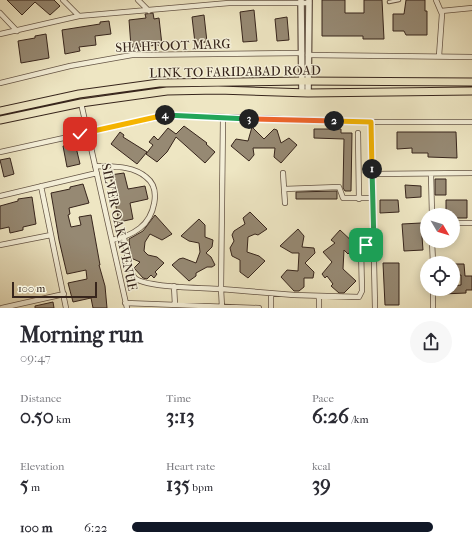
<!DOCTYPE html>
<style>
:root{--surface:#fff;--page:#f7f7f7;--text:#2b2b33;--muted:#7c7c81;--accent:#111827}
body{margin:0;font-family:"IM FELL French Canon",serif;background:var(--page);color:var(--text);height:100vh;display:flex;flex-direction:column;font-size:15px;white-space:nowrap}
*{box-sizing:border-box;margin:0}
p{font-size:13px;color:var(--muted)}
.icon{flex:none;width:22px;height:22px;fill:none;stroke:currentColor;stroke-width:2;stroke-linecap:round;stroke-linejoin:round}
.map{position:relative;height:308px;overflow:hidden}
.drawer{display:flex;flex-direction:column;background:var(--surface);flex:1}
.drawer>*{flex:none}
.needle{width:26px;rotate:128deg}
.tools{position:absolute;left:420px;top:208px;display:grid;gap:8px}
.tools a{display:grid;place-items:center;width:40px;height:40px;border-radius:50%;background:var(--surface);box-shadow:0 2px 10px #0003;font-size:20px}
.scale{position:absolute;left:12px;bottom:10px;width:85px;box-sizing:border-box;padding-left:4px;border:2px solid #37251c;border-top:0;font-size:11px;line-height:14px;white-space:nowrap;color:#37251c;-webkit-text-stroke:3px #f4efd8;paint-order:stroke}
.pin{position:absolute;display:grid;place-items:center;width:34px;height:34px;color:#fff;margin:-17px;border-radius:8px;box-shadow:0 2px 6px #0006}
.km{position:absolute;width:20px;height:20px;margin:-10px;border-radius:50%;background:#222;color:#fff;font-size:11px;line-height:20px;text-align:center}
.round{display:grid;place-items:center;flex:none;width:42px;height:42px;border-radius:21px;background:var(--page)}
.head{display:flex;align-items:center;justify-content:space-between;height:68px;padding:0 20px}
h1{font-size:22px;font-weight:700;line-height:30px}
.figures{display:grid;grid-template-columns:repeat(3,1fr);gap:6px;height:68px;padding:4px 20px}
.figures div{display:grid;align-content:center}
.figures b{font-size:20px;font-weight:700}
.figures small{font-size:11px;font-weight:400}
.figures p{font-size:11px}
ul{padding:0 20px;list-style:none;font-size:13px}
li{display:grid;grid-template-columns:64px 48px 1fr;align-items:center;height:30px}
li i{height:10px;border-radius:5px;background:var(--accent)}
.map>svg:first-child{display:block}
</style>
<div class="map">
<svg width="472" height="308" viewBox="0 0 472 308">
<rect width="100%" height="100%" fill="#eee6c3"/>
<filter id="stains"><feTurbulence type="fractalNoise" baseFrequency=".005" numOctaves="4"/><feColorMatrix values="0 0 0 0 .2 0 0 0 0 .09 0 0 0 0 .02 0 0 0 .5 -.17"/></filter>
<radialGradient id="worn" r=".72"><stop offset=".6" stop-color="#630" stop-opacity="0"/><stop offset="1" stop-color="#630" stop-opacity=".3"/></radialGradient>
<path fill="#968973" stroke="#37251c" d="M7,0H54L60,6L50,15L35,2L22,15Z
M322,0H345V13H364V0H382L384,39H363V36H322Z
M406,0H425V11H427V35H406L404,31H393V14H404Z
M254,10L257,41L243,42L240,12Z
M153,13L154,19L159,18L162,45L131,47L129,20L146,18L145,14Z
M204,15L207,42L195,43L192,17Z
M287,17L289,40L277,41L275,19Z
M109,21L111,34L95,36L96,45L79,47L80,51L65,54L62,30L100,24V22Z
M46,34L49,58L21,63L18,41L35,38V36Z
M184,126L207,143L206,144L215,152L205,163L176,137L167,152L157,162L146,154L153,145L149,142L154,136L158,140L168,128L176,134Z
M252,127L264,139L274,129L277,130L281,143L289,138L297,145L281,163L274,157L275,148H253L254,155L249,161L231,146L236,139L248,141Z
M314,129H341V133H352L351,191H345L343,188L344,139L314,138Z
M120,132L124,135L123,137L147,152L137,164L111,144Z
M397,132H456L457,158L428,157V153H412V148L397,149Z
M75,143L80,164L67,167L63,146Z
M10,158L14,174L4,177L0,160Z
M124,173L128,189L145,186L148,199L130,203L133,219L119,222L110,175Z
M435,179H446V195H435Z
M83,184L89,203L69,208L70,214L68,215L71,227L81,225L79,217L91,215L100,265H99L105,286L107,308H93L91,298L73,302L68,283L87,279L86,270L67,274L59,240L51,193L70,189V187Z
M405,185L421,186V197L406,198Z
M337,191V199H296V192Z
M32,197L36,224L23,227V230L10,233L9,227L0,229V206L18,201V199Z
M380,200H398L399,212L380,213Z
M446,200H467V218H453V215H446Z
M250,212L267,229L258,235L255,234L248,237L247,252L259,256L265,261L248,278L240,272V260L232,256L230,248L234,241L232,235L234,231L245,224L243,218Z
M155,215L172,234L162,240L150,234L145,242L144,251L148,255L157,257L164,263L155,272L157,274L154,278L151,275L147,279L143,278L134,268L140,262L131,258L129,239L143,231Z
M199,219L205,225V237L213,240L212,247L206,253L211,257L215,265L212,267H207L196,273V276L189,281L172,265L179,259L183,258L196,263L200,252L199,243L189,241L181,236Z
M421,223L423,250L404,251L402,224Z
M298,229L304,236L302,247L314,248L315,253L305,263L314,272L313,278H304V287L299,291H294L281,277L287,270L298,271L299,253H292L280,246Z
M340,230L356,245L348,254L344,250L343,269L356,281L344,293H339L331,286L333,284L327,276L325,278L322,274L332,262L323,252L335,243L331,240Z
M383,263H399V305H385Z
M453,264H464L465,276H472V290H466V293L442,294V289H453V286L461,285V275L453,276Z
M53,302L54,308H35V306Z"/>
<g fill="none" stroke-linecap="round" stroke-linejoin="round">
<g stroke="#655546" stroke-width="4.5">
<path id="service" d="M389,2L399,0"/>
</g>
<g stroke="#655546" stroke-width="6">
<path id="minor" d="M63,0L79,16
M138,0L149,11
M436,0L442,14L439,56
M441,11L472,8
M0,13L17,31
M0,34L79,16L229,3H309
M308,55L472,57
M0,83L70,66L132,55L302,53
M81,103L127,308
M223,118L221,289L294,295L359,297L362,291L361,248L363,245H374
M371,122L375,308
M358,133L359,199
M0,152L168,115L371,122H472
M95,166C112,167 132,165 146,177C162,189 154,217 140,228C131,235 122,238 112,240
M283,173L284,189L339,187L343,198H373
M372,174L472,173
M431,174L432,215
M41,186L66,308
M284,189L285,203
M0,196L97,173
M453,223H472
M124,238C127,249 127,267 134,277C142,288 205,288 221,289L222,307
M432,241L433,263
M0,245L51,235
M174,286L175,305
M433,289V308
M319,296V308
M125,303L259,308
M2,308L64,294
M271,308V294"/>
</g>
<g stroke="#655546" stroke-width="8">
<path id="tertiary" d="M301,0L302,93
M308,93L309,0"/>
</g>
<g stroke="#37251c" stroke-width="9">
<path id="primary" d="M0,111L79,94L159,83L301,81L472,82
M0,120L81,103L167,91L218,90L308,93L472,91"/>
</g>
<use href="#service" stroke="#f4efd8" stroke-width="2.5"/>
<use href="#minor" stroke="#f4efd8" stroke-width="4.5"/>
<use href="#tertiary" stroke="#f4efd8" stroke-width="5.5"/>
<use href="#primary" stroke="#eee6c3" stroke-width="7"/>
</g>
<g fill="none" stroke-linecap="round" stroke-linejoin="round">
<g stroke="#fff" stroke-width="8">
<path id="split-1" d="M366,245H374L372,169"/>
</g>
<g stroke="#fff" stroke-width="8">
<path id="split-2" d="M334,121L371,122L372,169"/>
</g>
<g stroke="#fff" stroke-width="8">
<path id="split-3" d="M249,119L334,121"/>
</g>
<g stroke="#fff" stroke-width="8">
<path id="split-4" d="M165,115L249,119"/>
</g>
<g stroke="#fff" stroke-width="8">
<path id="split-5" d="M80,134L165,115"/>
</g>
<use href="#split-1" stroke="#22a559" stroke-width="5"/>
<use href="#split-2" stroke="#f5b400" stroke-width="5"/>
<use href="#split-3" stroke="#f0652b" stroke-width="5"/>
<use href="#split-4" stroke="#22a559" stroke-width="5"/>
<use href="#split-5" stroke="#f5b400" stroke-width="5"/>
</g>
<g text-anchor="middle" stroke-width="3" stroke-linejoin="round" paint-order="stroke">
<g font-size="13" fill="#37251c" stroke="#f4efd8">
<text transform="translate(173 45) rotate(-2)" y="5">SHAHTOOT MARG</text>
<text transform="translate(235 71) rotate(-1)" y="5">LINK TO FARIDABAD ROAD</text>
<text transform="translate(120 227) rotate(78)" y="5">SILVER OAK AVENUE</text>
</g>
</g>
<rect width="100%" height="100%" filter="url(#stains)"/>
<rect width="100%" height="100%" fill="url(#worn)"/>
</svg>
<div class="tools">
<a><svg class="needle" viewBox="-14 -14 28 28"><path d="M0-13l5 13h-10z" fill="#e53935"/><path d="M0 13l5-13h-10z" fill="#7c7c81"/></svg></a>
<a><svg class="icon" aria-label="locate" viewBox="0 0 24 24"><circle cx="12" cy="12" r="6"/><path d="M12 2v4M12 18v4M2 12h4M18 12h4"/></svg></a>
</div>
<div class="scale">100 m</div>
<div class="pin" style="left:366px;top:245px;background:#1e9e55"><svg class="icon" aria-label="arrive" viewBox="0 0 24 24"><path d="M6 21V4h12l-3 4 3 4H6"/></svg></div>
<div class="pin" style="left:80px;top:134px;background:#d93025"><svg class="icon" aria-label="check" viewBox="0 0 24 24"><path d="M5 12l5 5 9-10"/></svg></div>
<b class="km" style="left:372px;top:169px">1</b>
<b class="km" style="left:334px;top:121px">2</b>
<b class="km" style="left:249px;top:119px">3</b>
<b class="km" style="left:165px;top:115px">4</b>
</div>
<section class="drawer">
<div class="head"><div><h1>Morning run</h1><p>09:47</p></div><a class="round"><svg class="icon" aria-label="share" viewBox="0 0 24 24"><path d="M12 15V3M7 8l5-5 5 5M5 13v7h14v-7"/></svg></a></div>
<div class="figures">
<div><p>Distance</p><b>0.50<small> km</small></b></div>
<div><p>Time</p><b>3:13</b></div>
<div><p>Pace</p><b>6:26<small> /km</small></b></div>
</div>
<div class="figures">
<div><p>Elevation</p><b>5<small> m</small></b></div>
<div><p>Heart rate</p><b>135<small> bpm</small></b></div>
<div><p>kcal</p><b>39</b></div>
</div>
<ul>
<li><b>100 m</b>6:22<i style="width:94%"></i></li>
</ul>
</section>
